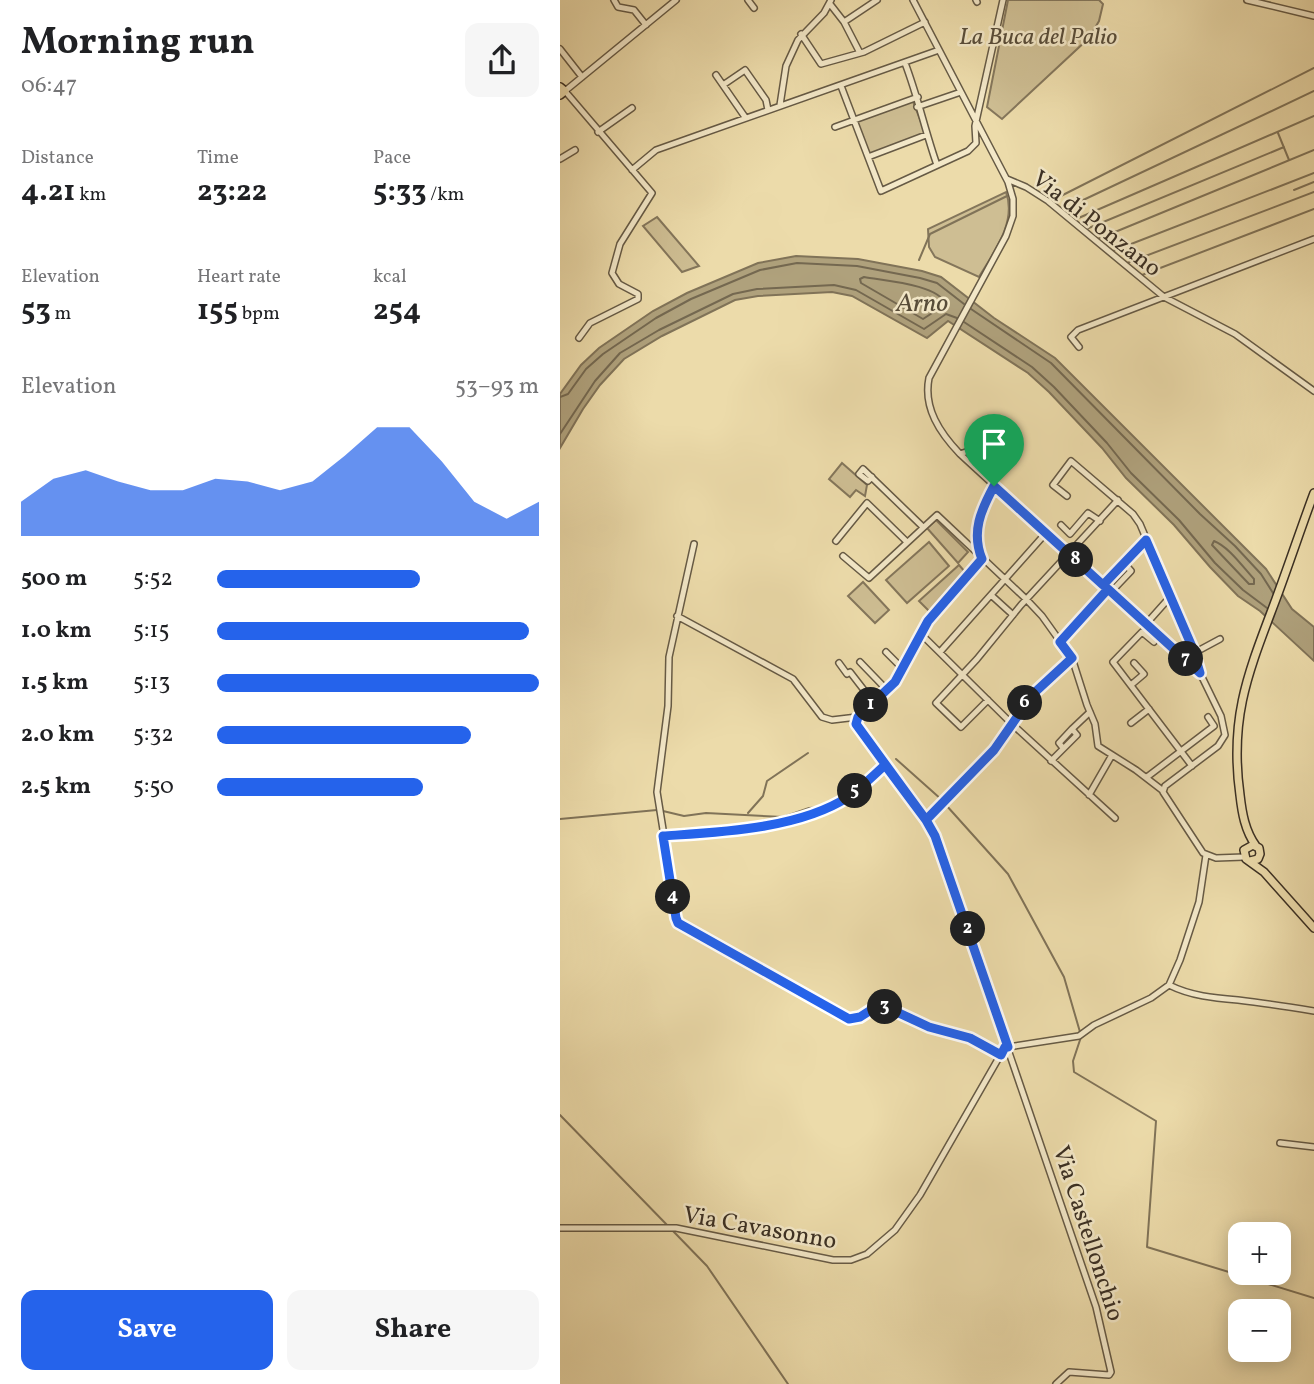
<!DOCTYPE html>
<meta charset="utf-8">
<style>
:root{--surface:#fff;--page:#f6f6f6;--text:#202124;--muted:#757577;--accent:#2563eb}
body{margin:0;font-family:Vollkorn,serif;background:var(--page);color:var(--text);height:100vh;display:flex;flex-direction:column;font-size:26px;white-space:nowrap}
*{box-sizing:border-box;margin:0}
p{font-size:23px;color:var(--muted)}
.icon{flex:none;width:38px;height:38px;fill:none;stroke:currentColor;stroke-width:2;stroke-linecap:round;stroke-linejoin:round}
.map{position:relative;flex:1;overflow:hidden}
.drawer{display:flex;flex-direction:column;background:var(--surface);width:560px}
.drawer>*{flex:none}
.buttons{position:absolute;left:668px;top:1222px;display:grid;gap:14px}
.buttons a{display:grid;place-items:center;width:63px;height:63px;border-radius:14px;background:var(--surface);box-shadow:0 4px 18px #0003;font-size:35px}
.pin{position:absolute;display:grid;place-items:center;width:60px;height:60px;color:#fff;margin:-72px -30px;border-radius:50% 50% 50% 0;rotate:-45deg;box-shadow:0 0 7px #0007}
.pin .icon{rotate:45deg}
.km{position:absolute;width:35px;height:35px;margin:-18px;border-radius:50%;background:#222;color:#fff;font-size:19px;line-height:35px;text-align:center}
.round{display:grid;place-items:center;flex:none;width:74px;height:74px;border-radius:14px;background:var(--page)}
.head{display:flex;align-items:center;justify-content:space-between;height:119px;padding:0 21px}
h1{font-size:38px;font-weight:700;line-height:52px}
.stats{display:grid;grid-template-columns:repeat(3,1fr);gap:10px;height:119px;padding:7px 21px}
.stats div{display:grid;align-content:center}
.stats b{font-size:30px;font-weight:700}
.stats small{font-size:19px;font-weight:400}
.stats p{font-size:19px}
.chart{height:196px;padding:14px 21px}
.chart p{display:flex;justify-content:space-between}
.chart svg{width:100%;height:126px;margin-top:7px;fill:var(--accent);opacity:.7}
.primary-button{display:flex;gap:14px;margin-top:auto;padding:14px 21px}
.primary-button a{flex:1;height:80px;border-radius:14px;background:var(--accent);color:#fff;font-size:28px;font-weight:700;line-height:80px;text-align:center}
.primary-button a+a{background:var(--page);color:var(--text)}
ul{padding:0 21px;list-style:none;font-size:23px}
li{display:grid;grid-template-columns:112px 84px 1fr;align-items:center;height:52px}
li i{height:18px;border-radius:9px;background:var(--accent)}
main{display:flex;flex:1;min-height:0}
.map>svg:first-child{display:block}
</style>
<main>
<section class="drawer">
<div class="head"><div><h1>Morning run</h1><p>06:47</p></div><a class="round"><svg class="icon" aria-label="share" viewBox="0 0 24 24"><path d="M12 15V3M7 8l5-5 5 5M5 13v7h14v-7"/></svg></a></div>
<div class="stats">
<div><p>Distance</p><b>4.21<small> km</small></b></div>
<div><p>Time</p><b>23:22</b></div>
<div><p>Pace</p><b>5:33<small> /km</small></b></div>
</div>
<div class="stats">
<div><p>Elevation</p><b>53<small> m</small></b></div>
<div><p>Heart rate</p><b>155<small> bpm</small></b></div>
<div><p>kcal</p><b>254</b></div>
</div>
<div class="chart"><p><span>Elevation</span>53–93 m</p>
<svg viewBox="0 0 160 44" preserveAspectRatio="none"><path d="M0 44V32L10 24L20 21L30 25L40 28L50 28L60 24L70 25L80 28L90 25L100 16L110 6L120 6L130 18L140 32L150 38L160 32V44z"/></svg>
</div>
<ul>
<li><b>500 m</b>5:52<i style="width:63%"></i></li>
<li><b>1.0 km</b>5:15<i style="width:97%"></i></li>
<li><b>1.5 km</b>5:13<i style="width:100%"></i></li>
<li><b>2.0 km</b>5:32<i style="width:79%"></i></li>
<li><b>2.5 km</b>5:50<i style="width:64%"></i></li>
</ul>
<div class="primary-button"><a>Save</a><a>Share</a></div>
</section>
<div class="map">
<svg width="754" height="1384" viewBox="0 0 754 1384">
<rect width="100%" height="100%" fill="#ecdbaa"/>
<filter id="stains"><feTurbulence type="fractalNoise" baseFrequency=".00286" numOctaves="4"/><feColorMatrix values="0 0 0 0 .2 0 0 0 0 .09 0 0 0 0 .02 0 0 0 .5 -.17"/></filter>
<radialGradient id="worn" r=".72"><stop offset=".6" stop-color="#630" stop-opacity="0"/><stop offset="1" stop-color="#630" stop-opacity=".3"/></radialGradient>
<path fill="#cebe93" stroke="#84765b" stroke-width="2" d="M448,0H539L543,4L539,21L529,38L442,119L427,107Z
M352,99L366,135L308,157L294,120Z
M446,192C457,222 434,252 419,277L375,257L369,247L368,229Z
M97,217L139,266L122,272L83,226Z
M282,463L307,485L305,496L296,490L290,497L269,479Z
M376,520L408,552L398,563L367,528Z
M369,542L389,566L347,603L326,580Z
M399,565L406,573L371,613L359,601Z
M303,582L329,610L315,623L288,596Z"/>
<path fill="#afa17c" stroke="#807358" stroke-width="2" d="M236,256L298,259L362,271L381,277L434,318L495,358L706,569L732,609L754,627V661L700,611L678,596L650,567L614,525L566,478L542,448L489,392L468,373L388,321L367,338L292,296L272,292L198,296L175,300L102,336L64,359L40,385L23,409L0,448V394L21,365L39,348L93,311L127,293L198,263Z"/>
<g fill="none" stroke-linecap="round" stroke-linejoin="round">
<path stroke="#746850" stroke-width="2" d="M304,277C325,281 377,284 386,304L363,319L301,283L300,279Z
M411,309L491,363L640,514L675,546L701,574L713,593
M404,322L472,367L494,387L547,443L571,473L619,520L655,563L683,590L707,608
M0,397L8,394L26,369L43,354L96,318L131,299L200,270L237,263L297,266L360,278L377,283L404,304
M0,434L35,381L60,353L99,330L173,294L197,289L274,285L296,290L364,329L386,314L397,318
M654,541C669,547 682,566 694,579V584H689L652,545Z"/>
<path stroke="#807358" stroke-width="2" d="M718,133L729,160
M734,190L754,182
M491,201L754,68
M502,210L754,91
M514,220L754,116
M524,230L724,147
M538,239L754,150
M553,251L754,173
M359,260L370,234L447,196
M567,263L754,192
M582,275L754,209
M336,759L382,800
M386,805L448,874L504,977L520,1032
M103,811L124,816L146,813L223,817L249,808L263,807L282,797
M188,813L203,796L207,781L248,753
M0,819L97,810
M521,1037L513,1061L514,1072L596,1121L587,1247L754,1298
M0,1115L109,1227
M113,1231L147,1266L228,1384"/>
<g stroke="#665a45" stroke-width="8">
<path id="minor" d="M54,0L58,7L74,10L86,25
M188,0L194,8
M353,0L448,182L453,199V216L446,236L369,378C363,408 380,433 400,454L641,675L661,716L665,735L658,746L605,786L603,792L643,853L656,858L684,857
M416,0L417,2
M687,0L754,16
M270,4L284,22L300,53
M284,22L317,0
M241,34L261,64L304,52L365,22
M0,49L22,77
M345,63C358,97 365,131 377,165
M156,75L185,117
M163,85L185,70L206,100L208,110
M281,86L321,191L408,151L416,143L415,126L443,0
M220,105L226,66L238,40L264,13L271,0
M357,107L401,92
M275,127L358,97
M38,132L72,108
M308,157L366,135
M0,159L15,150
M72,170L96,150L379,50
M447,179L466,187L488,201L604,297L675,334L754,391
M19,338L30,323L78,299V294L59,284L52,273L60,244L92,193L5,91L116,0
M519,347L511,337L518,330L754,239
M400,454L432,443
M312,477L308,481L299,474L303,469L363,527
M507,496L493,485L511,461L573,514L580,524L639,664L640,672
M501,525L510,534L528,513L540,521
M276,541L307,503L347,542
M134,544L109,657L108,706L97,792L118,923L289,1019L300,1017L314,1008H326L369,1027L410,1038L441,1055
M283,556L309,578L377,515L466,599L482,616L512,658L527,705L535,724L538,746L576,770L602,790
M421,556C412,530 422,508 434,486
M543,585L586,540
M551,592L571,571L564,563
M431,595L453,615
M117,616L233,679L262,717L272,720L297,717L335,683L368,621L422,559
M586,624L611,596
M361,634L452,724L555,818
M500,642L548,589
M594,642L582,632L553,662L632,766
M326,652L344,670
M380,652L486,533
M634,653L660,639
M300,662L327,690
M279,663L287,674L290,672L314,703
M571,685L584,674L574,663
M428,700L401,727L376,703L417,659L461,605L558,500
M297,717L296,724L298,728L366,820L375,836L536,1307L551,1372L549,1375L509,1372L496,1384
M571,723L589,709
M503,748L499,743L512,729
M491,761L517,735L512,729L530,712
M587,777L654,726L648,717
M529,795L552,755
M366,820L434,750L473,694L512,658
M103,836C160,831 239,829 288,797C301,788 313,776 325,765
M609,985C631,996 654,998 678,1000C703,1003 729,1007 754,1011
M448,1047L519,1036L534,1025L591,998L609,985L620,960L639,902L646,855
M720,1143L754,1147
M0,1228H116L273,1260H291L307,1254L335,1230L360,1195L445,1047H448"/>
</g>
<g stroke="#3a2f23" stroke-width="10">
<path id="major" d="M0,87L5,91L0,95
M696,846C685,831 682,813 680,795C669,716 689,671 716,599C729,564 741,528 754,493
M690,861L698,859L700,854L699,848L693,845L684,850L686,859L704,872L754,928"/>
</g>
<use href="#minor" stroke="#f3e8c8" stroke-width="5"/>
<use href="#major" stroke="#ecdbaa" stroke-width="7"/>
</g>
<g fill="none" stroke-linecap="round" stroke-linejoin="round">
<g stroke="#fff" stroke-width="14">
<path id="route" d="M434,486C421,510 411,532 422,559L368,621L335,682L298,717L296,724L366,820L375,836L448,1047H445L441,1055L410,1038L369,1027L326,1007L314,1008L300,1017L289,1019L127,928L118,923L116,918L103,836C160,832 239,829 288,797C301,788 313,776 325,765L366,820L434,750L473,694L512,658L500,642L548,589L640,673L633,649L586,540L543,585L434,486"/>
</g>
<use href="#route" stroke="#2563eb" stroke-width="9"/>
</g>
<g text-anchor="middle" stroke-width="5" stroke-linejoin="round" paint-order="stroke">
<g font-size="24" font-style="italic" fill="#584c39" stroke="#f3e8c8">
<text x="478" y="44">La Buca del Palio</text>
</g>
<g font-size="24" fill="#3a2f23" stroke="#f3e8c8">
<text transform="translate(537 223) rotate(38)" y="8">Via di Ponzano</text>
<text transform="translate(200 1227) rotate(10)" y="8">Via Cavasonno</text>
<text transform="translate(529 1233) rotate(72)" y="8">Via Castellonchio</text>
</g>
<g font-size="26" font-style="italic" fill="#574c39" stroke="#f3e8c8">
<text x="362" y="311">Arno</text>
</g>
</g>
<rect width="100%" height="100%" filter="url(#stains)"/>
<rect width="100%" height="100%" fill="url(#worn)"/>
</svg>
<div class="buttons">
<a>+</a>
<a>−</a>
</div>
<div class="pin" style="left:434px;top:486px;background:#1e9e55"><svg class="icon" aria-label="arrive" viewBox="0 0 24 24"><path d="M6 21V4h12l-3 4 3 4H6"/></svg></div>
<b class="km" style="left:311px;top:705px">1</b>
<b class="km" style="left:408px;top:929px">2</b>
<b class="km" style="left:325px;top:1007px">3</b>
<b class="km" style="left:113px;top:897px">4</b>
<b class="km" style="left:295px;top:791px">5</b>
<b class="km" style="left:465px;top:703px">6</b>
<b class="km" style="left:626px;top:659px">7</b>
<b class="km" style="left:516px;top:560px">8</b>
</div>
</main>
